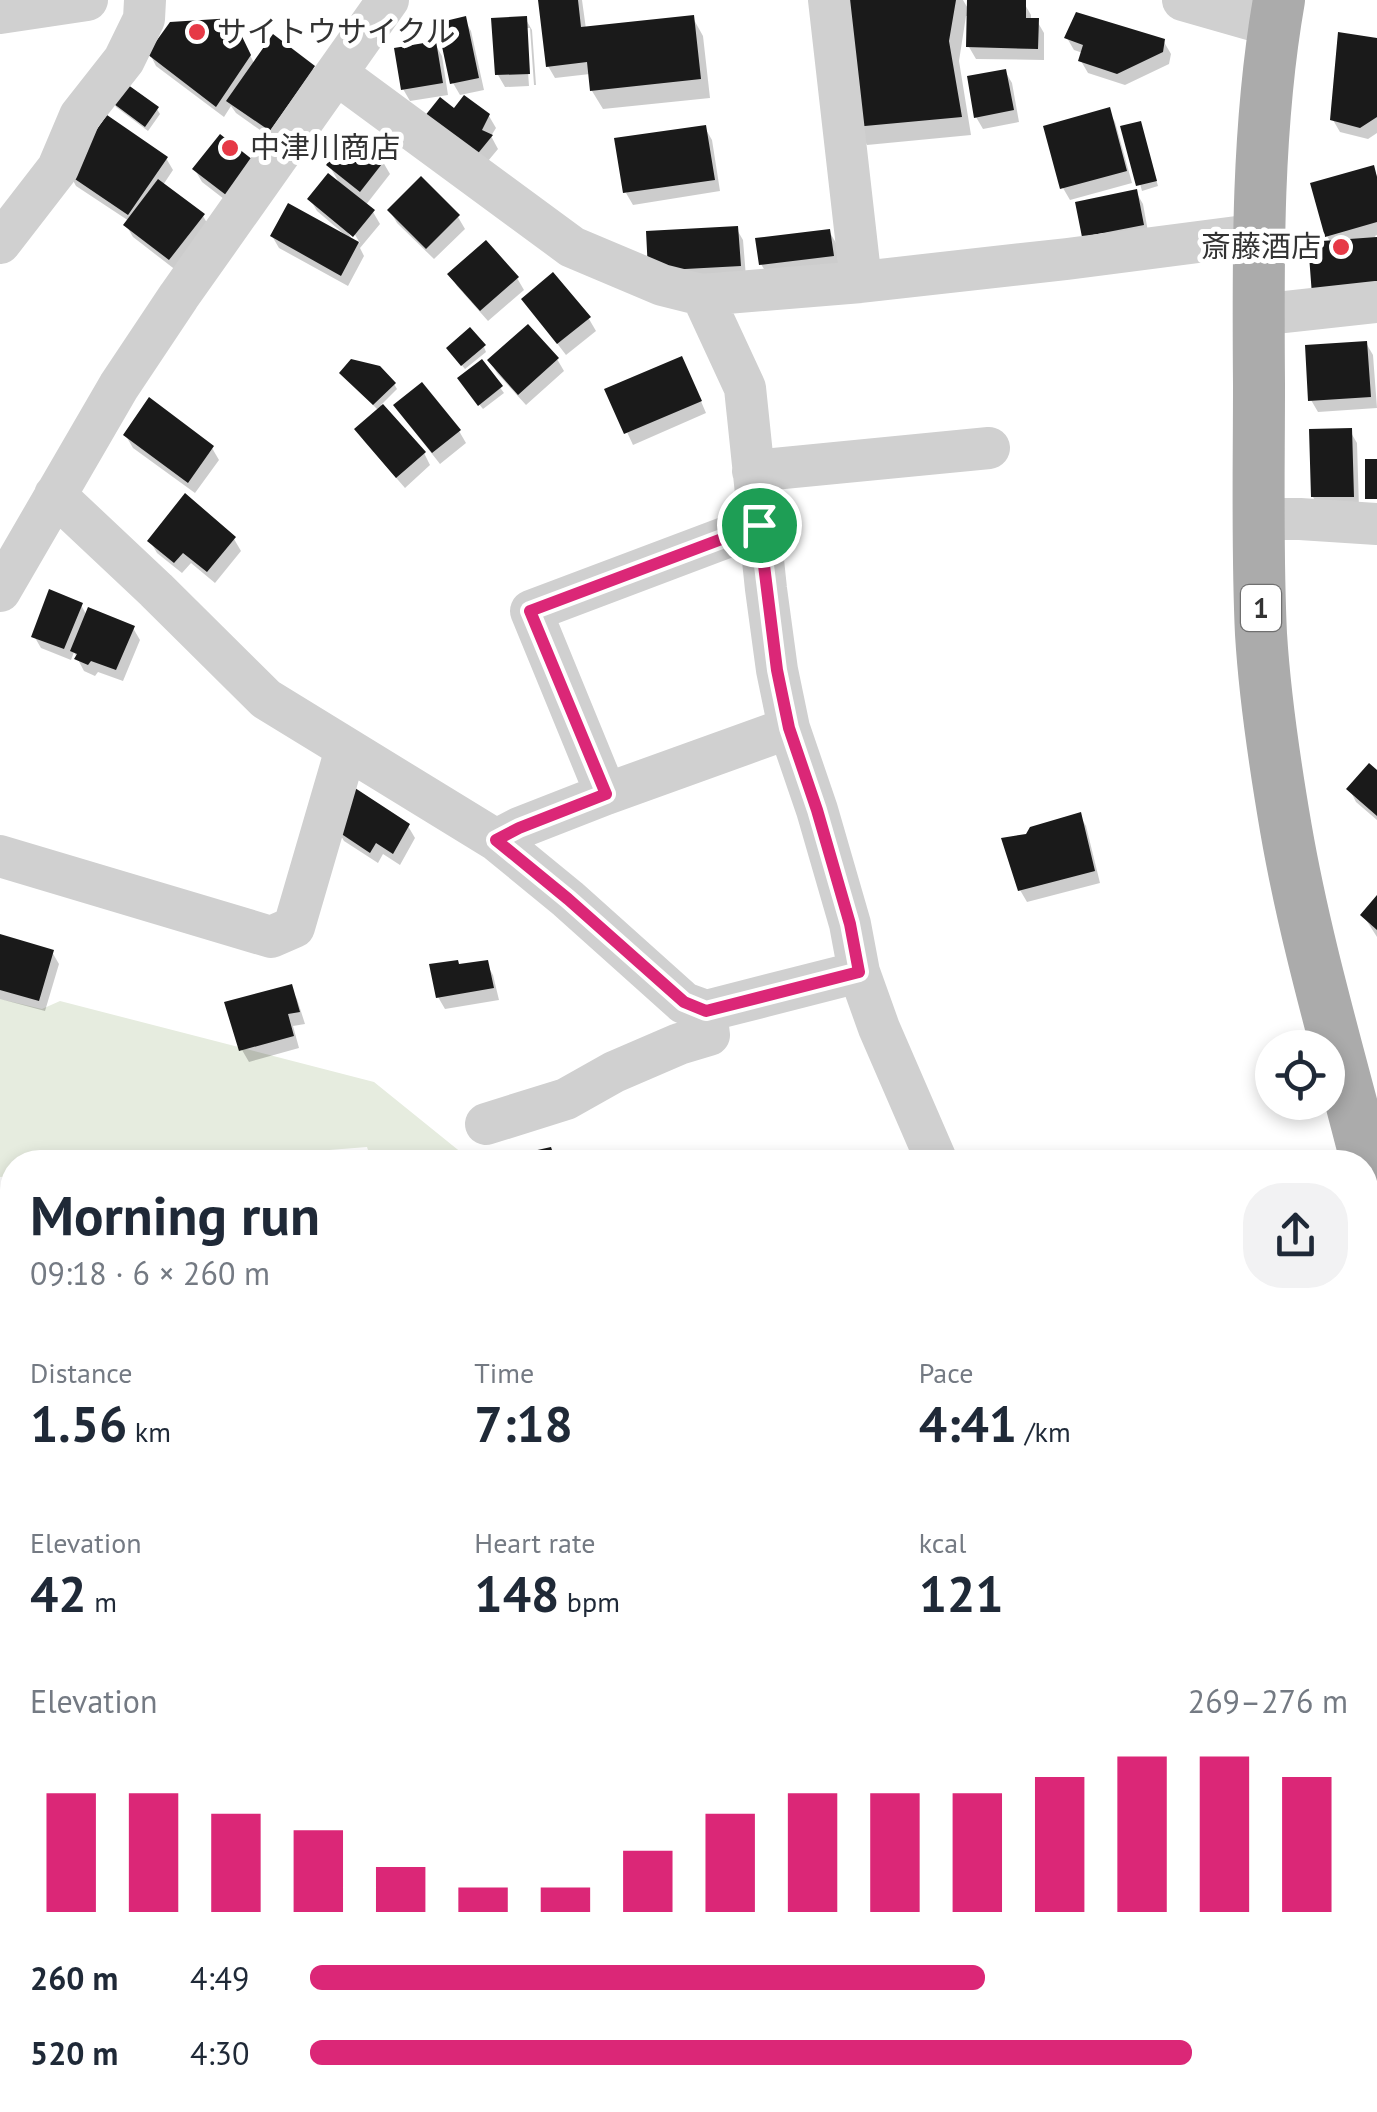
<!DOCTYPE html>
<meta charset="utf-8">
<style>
:root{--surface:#fff;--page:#f2f2f3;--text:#1f2937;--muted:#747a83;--accent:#db2777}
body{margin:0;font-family:"PT Sans","Noto Sans JP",sans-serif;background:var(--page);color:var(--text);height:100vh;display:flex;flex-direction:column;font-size:38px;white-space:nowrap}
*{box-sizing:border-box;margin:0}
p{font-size:32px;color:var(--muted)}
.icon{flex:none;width:55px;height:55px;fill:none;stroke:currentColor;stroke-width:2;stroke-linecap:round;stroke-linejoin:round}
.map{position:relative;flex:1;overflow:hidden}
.panel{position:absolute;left:0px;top:1150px;width:1378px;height:962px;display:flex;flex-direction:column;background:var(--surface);border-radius:40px 40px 0 0;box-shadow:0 5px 15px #0003}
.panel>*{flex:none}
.tools{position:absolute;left:1255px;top:1030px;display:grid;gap:20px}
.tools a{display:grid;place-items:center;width:90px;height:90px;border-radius:50%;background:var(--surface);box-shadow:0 5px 15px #0003;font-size:50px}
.pin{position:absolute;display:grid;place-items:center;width:85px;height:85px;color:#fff;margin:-42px;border:5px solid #fff;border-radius:50%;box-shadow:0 2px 10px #0007}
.round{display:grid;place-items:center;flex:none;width:105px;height:105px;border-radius:40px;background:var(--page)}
.summary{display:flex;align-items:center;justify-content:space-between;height:170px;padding:0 30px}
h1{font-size:55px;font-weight:700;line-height:75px}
.figures{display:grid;grid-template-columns:repeat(3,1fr);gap:15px;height:170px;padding:10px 30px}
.figures div{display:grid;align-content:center}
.figures b{font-size:50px;font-weight:700}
.figures small{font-size:28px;font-weight:400}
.figures p{font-size:28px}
.chart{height:280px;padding:20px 30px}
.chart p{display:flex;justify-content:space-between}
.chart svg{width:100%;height:180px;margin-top:10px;stroke:var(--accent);stroke-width:6}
ul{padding:0 30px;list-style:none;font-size:32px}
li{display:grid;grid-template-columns:160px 120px 1fr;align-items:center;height:75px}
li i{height:25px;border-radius:12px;background:var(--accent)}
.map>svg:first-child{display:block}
</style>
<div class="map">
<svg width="1377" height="2112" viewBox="0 0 1377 2112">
<rect width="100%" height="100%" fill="#fff"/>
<path fill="#e6ecdf" d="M0,999L42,1009L60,1001L374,1082L473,1162H372L367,1147L181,1162H12V1176L0,1177Z"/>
<path fill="#0003" fill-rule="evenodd" d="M541,0H582L586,29L693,18L703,36L710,98L603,109L592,91L590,74L555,78L548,66Z
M842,0H963L970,12L1024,3L1031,15V20L1037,21L1044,33V60L976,59L969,47V16H966L959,61L971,135L867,145L857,127Z
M525,18L532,30L536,85H534L530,28H525L529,86L505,87L498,75Z
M464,19L471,31L484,90L460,95L453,83Z
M239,33L255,65L313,68L320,80L277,142L236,113L231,106L224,117L156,66L150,54Z
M1067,38L1164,42L1171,54L1169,64L1125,85L1088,73L1081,61L1083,53L1074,50Z
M1377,41V133L1368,139L1340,132L1333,120Z
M435,44L442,56L448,95L410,101L403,89Z
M1005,71L1012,83L1019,122L983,129L976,117Z
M113,101L157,109L160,114L148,131L116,107Z
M1108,110L1115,122L1132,183L1070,200L1063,188Z
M454,112L489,116L496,128L491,136L498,149L483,167Z
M705,128L712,140L720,191L633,205L626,193Z
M1124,128L1142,129L1158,186L1142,191Z
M220,138L233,206L202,182L195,170Z
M166,158L173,170L163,185L203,216L210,228L177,271L133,237L126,225L129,221L76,186L69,173Z
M383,162L390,174L365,206L373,212L380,224L360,248L364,256L348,286L279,248L272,236H343L344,234L317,211L310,199L341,186L329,165ZM349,225L360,243H354L345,227Z
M1372,168L1377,176V235L1375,236L1377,240L1331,243L1327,236Z
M1136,192L1143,204L1149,237L1091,248Z
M390,211L458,217L465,229L434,259L397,223Z
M736,228L743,240L746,277L657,283Z
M829,231L836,243L839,268L768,276L761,264Z
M450,275L517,278L524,290L488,321L457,286Z
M524,300L589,319L596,331L566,355Z
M1366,343L1373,355L1377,408L1318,412L1311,400Z
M484,347L486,352L465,369L452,354Z
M557,359L564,371L526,405L497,373L490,361Z
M482,363L504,393L483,409L463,384Z
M688,371L706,413L633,445L608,391Z
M342,374L394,384L397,389L381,405L424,453L430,465L405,488L364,441L357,429L379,411Z
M403,417L459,431L466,443L440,464Z
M1350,431L1357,443L1359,508L1320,509L1313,497Z
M126,436L212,448L219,460L195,493L133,448Z
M234,539L241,551L215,583L191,563L182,573L157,553L150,541Z
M81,605L87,616L133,628L140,640L123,681L98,672L95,676L84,671L74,652L71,660L41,648L34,636Z
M1377,773V820L1356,802L1350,790Z
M1079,814L1086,826L1100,883L1027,902L1020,890Z
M408,826L415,838L400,865L383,854L378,863L344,841L337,829Z
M1377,899V937L1363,915Z
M0,937L52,952L59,964L45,1011L0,999Z
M486,963L493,975L499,1000L445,1009L438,997L459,967Z
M290,987L297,999L305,1024L293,1026L299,1048L249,1062L242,1050L227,1004Z
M1365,1830L1377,1865V1964L1365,1929Z
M292,2100H359L360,2112H293Z
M523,2100H775L804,2112H530Z
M848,2100H1035L1020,2112H831Z"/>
<path fill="#1a1a1a" d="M538,0H578L581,27L694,15L701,79L590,91L587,62L546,67Z
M839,0H956L949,41L962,117L854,127Z
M967,0H1026V18H1039L1038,49L966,47Z
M1076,12L1165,39L1163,52L1117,74L1078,61L1083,45L1064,38Z
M466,16L479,78L450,84L437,23Z
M527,16L530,74L495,75L491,18Z
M233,18L251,55L216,107L147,54L170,22Z
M1338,32L1377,38V117L1360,128L1330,120Z
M273,34L315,66L270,131L226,101Z
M436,41L443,83L401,90L394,48Z
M1006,69L1014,110L974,118L967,76Z
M124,82L159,107L145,127L110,101Z
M464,95L490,114L482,130L493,135L475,157L424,117L440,97L454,108Z
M1110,107L1127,171L1060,189L1043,126Z
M107,115L168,157L128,215L66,173Z
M1141,121L1157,181L1136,186L1120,126Z
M706,125L715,180L623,193L614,138Z
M220,134L253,160L226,195L192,169Z
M351,134L385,160L360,192L326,165Z
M1374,165L1377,177V222L1325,237L1310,183Z
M328,173L375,210L353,237L307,199Z
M421,176L460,215L426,249L387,210Z
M158,179L205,214L169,260L123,225Z
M1137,189L1144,225L1082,237L1075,202Z
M288,203L359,242L341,276L270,236Z
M738,226L741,266L648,271L646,231Z
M830,229L834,256L759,265L755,238Z
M1377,237V290L1312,295L1308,242Z
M486,240L519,277L480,311L447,274Z
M553,272L591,317L557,344L521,299Z
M528,324L559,358L518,395L487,360Z
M470,327L486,345L461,366L446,348Z
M1367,341L1371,397L1308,401L1305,345Z
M682,356L702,401L624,434L604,389Z
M351,359L380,366L396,383L373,405L339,373Z
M482,359L503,386L478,406L457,378Z
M422,382L461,430L432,453L393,405Z
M149,397L214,446L188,483L123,435Z
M383,404L426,452L396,478L354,429Z
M1352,428L1354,497H1311L1309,429Z
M1365,459H1377V499H1365Z
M185,493L236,537L207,572L183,553L174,563L147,541Z
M49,589L83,603L64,649L31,637Z
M88,607L135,626L116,670L91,661L88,665L74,659L77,654L70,651Z
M1369,763L1377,770V816L1346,789Z
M355,788L410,824L393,854L376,843L370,853L334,829Z
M1081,812L1095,871L1018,891L1001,838L1026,834L1030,827Z
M1377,895V930L1360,915Z
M0,934L54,950L39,1001L0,990Z
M458,960L459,964L488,960L494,988L436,998L429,964Z
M292,984L300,1012L288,1014L294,1036L239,1051L224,1002Z
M551,1147L556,1162H488V1161Z
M1377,1876V1970H1376L1365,1936V1880Z
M289,2100H349L350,2112H290Z
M537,2100H781L810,2112H566Z
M843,2100H991L976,2112H826Z"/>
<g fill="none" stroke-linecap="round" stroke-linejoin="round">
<path stroke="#d0d0d0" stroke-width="42" d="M829,0L861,282
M1183,0L1274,26
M0,13L87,0
M337,74L572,247L662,285L702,295L861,282L1067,259L1260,234
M0,243L58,168L80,116L124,60L144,19L145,0
M702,295L745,388L766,589L777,670L789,728L817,810L850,924L859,972L879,1028L937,1162
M1258,315L1377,302
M753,471L989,448
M55,495L156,590L266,699L496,840L568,899L684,1003L706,1011L859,972
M1260,519H1300L1377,524
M0,591L119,386L179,296L388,0
M606,794L531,611L759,525
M496,840L519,828L606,794L789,728
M0,856L271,937L294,927L346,749
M486,1124L566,1099L614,1072L679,1044L709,1035L706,1011
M1365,1496L1377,1497
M1365,2001L1377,1997
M1036,2112L1043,2100"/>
<path stroke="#ababab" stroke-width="52" d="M1279,0C1257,125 1258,258 1259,385C1259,468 1257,551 1261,634C1265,700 1275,765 1286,829C1308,956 1347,1079 1377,1204"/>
</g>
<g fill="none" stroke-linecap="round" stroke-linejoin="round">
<g stroke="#fff" stroke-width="20">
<path id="route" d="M759,525L777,670L789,728L817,810L850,924L859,972L706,1011L684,1002L568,899L496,840L519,828L606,794L530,611Z"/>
</g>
<use href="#route" stroke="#db2777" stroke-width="12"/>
</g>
<g fill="#e63946" stroke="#fff" stroke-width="4">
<circle cx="197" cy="32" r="10"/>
<circle cx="230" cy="148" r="10"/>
<circle cx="1341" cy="247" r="10"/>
</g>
<g text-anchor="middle" stroke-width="10" stroke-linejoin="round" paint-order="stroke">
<rect fill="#fff" stroke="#707070" stroke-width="2.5" x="1241" y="585" width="40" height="46" rx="8"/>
<g font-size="28" font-weight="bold" fill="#333">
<text x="1261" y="618">1</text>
</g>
<g font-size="30" fill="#333" stroke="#fff" text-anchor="start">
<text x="217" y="42">サイトウサイクル</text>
<text x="250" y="158">中津川商店</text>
<text x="1321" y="257" text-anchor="end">斎藤酒店</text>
</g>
</g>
</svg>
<div class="tools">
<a><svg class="icon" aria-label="locate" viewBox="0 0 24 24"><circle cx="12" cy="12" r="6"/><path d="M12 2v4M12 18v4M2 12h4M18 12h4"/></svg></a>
</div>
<div class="pin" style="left:759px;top:525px;background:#1e9e55"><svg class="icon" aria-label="arrive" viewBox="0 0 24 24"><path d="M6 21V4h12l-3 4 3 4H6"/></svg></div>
<section class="panel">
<div class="summary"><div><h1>Morning run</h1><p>09:18 · 6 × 260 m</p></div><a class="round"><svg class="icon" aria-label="share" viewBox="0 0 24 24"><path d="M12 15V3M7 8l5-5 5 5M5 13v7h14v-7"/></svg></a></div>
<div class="figures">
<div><p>Distance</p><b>1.56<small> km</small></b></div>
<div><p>Time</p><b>7:18</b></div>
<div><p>Pace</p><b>4:41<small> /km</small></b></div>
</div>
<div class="figures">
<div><p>Elevation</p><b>42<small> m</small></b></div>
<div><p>Heart rate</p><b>148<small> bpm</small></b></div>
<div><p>kcal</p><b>121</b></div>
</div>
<div class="chart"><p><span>Elevation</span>269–276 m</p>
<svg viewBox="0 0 160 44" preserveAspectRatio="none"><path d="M5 44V15M15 44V15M25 44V20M35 44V24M45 44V33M55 44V38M65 44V38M75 44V29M85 44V20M95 44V15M105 44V15M115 44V15M125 44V11M135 44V6M145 44V6M155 44V11"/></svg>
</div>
<ul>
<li><b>260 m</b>4:49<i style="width:65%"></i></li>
<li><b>520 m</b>4:30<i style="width:85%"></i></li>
</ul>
</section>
</div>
